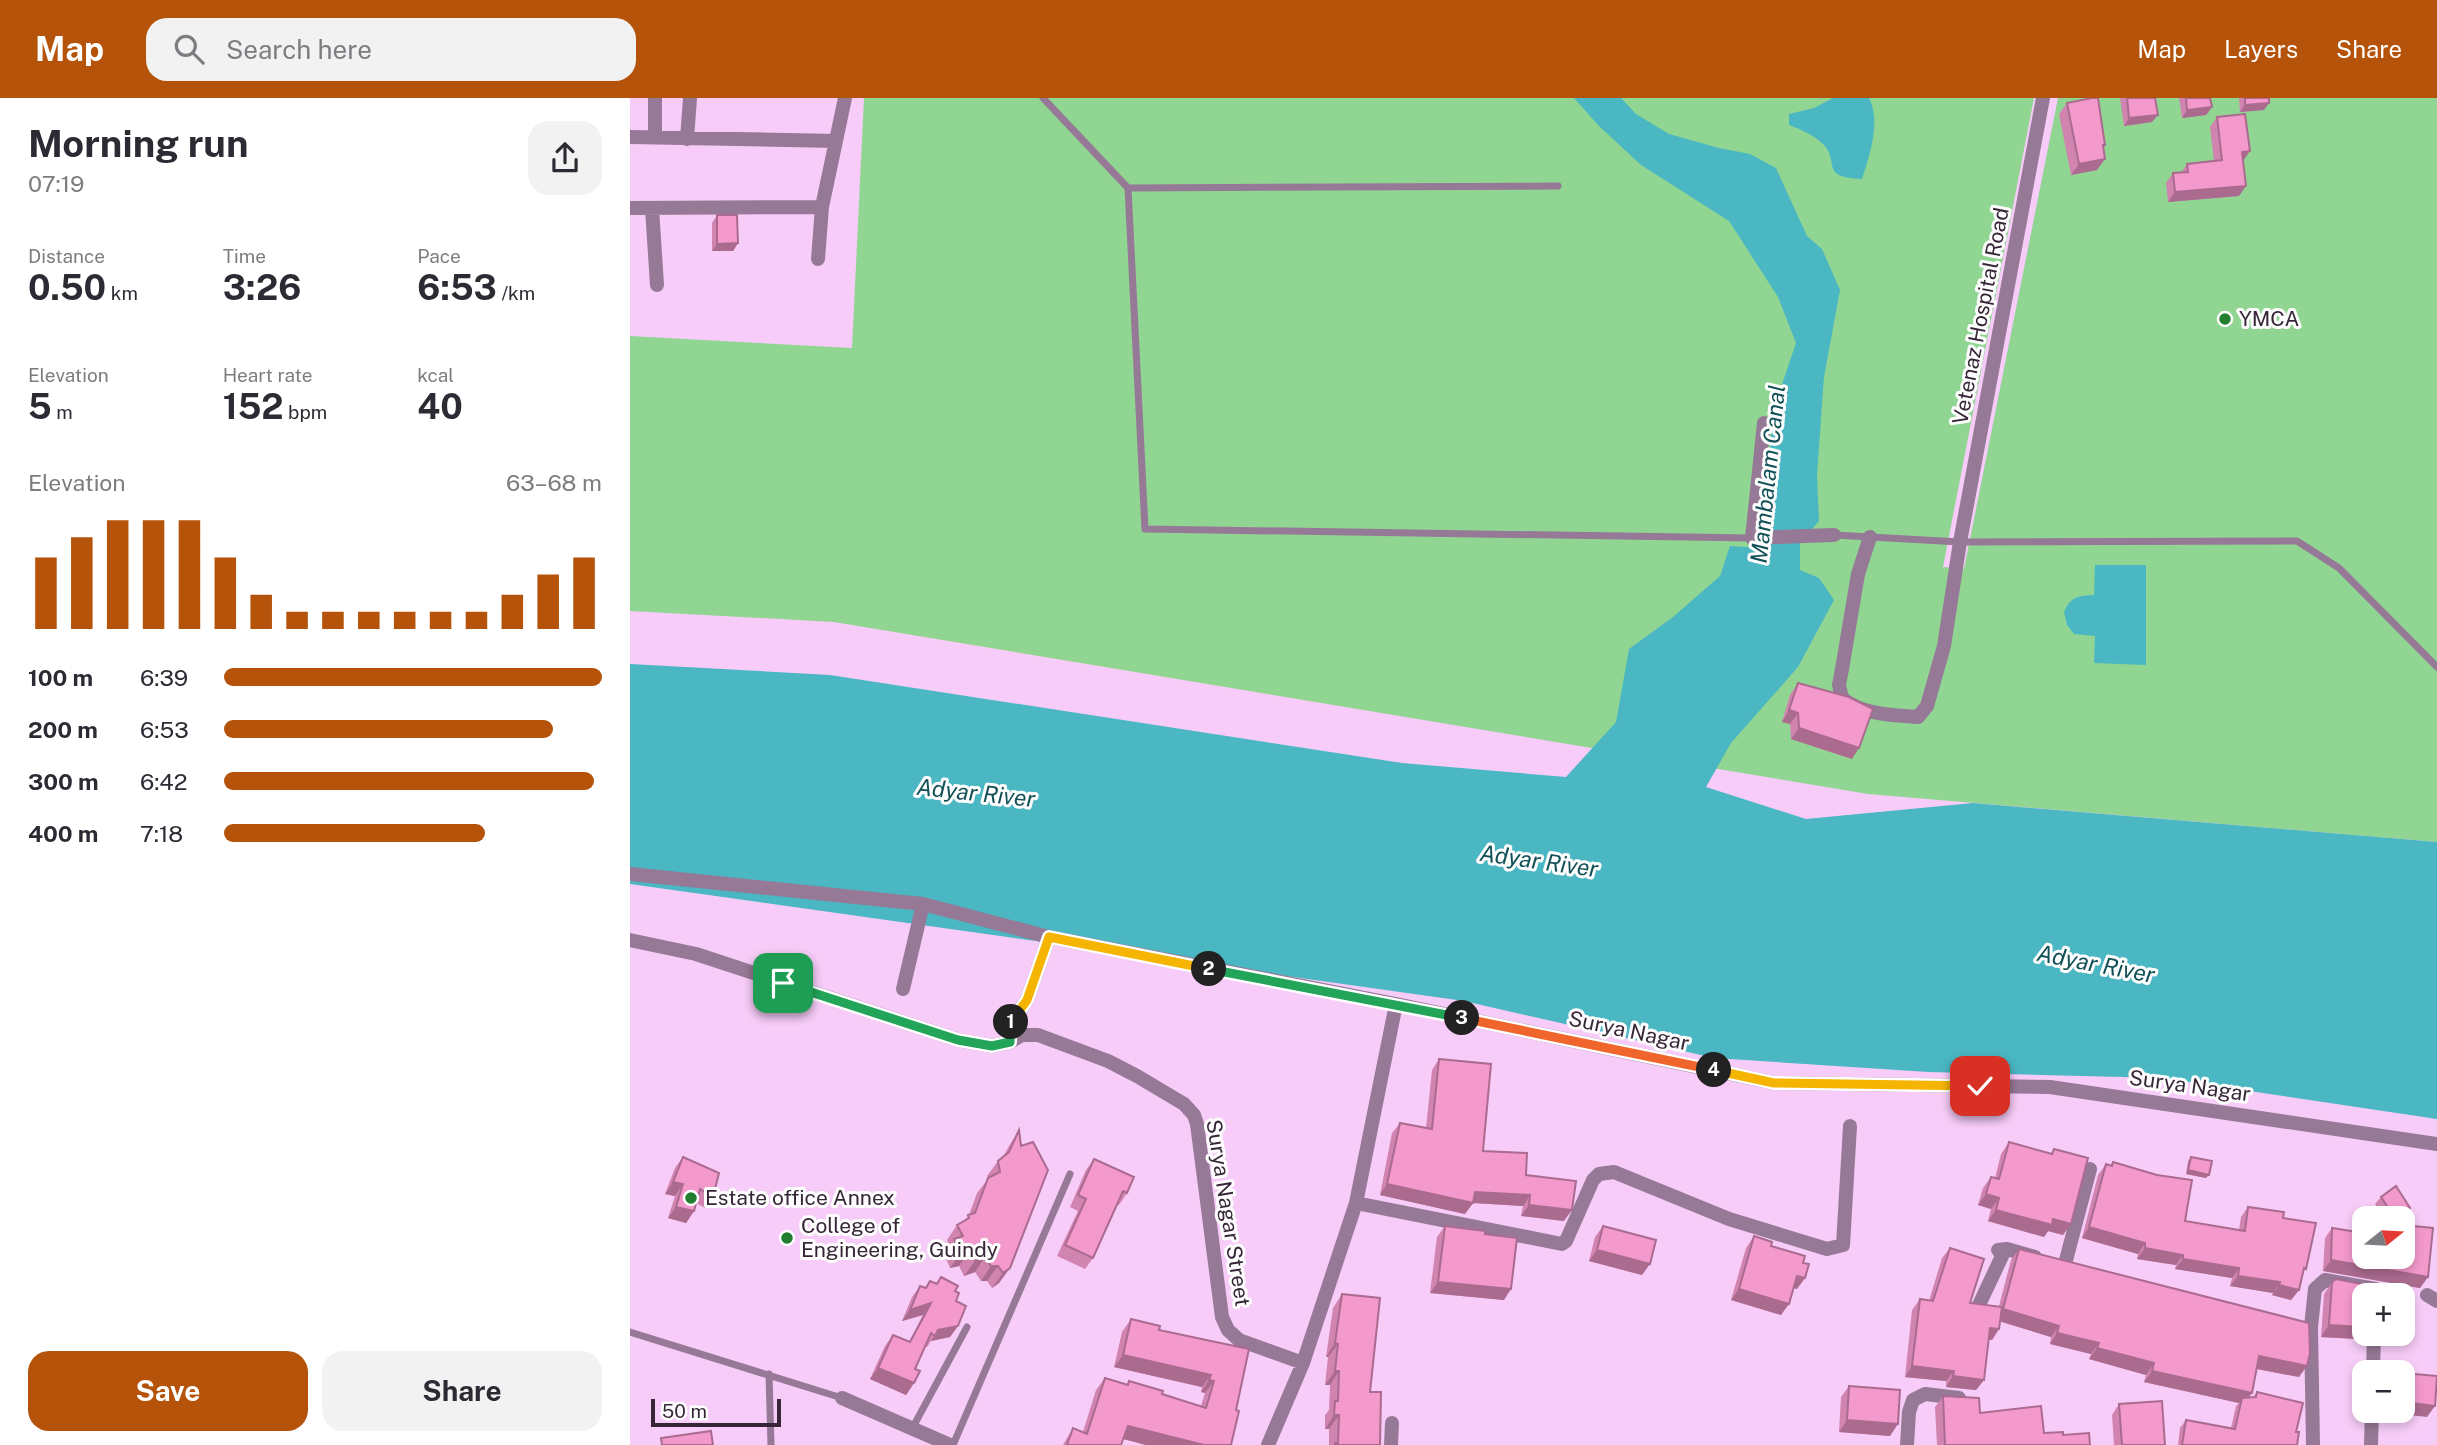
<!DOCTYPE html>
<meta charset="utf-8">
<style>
:root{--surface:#fff;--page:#f2f2f3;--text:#2b2b33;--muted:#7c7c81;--accent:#b45309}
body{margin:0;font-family:"Public Sans",sans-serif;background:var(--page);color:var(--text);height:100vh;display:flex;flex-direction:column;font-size:26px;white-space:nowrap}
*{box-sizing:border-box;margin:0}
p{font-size:23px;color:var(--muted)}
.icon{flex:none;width:38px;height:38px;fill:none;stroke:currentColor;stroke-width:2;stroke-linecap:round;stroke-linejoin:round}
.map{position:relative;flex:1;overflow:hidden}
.drawer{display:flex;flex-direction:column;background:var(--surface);width:630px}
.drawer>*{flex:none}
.needle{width:46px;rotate:72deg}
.controls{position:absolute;left:1722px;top:1108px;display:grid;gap:14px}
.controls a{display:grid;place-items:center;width:63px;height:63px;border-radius:14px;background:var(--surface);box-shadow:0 4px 10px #0003;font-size:35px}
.scale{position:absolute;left:21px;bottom:18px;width:130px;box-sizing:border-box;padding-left:7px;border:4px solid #362637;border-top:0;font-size:19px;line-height:24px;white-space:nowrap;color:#362637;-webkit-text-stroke:5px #fdfdfd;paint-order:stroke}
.pin{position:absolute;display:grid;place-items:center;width:60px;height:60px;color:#fff;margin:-30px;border-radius:14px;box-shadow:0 4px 10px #0006}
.km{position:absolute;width:35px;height:35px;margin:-18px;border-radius:50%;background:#222;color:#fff;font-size:19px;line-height:35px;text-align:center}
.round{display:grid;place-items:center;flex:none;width:74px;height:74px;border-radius:21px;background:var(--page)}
.headline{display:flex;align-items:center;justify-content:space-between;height:119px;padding:0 28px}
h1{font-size:38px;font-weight:700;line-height:52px}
.stats{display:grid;grid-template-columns:repeat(3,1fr);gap:10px;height:119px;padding:7px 28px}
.stats div{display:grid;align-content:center}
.stats b{font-size:35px;font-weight:700}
.stats small{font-size:19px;font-weight:400}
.stats p{font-size:19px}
.chart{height:196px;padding:14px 28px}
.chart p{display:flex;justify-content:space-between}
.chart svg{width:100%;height:126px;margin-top:7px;stroke:var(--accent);stroke-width:6}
.primary-button{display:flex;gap:14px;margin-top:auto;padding:14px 28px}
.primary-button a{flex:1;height:80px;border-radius:21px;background:var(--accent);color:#fff;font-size:28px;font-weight:700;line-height:80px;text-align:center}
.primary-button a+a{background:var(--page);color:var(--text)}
ul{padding:0 28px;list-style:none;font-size:23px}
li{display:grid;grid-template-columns:112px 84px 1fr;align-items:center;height:52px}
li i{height:18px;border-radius:9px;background:var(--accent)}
header{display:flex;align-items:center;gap:42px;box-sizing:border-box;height:98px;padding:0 35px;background:var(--accent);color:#fff}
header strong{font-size:33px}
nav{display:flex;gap:38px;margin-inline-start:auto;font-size:24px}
.search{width:490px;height:63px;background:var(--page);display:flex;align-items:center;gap:18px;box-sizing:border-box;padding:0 24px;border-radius:21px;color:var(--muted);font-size:26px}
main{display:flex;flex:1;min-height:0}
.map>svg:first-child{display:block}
</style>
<header>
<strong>Map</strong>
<div class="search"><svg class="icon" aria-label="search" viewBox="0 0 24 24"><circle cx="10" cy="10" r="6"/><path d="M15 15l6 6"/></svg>Search here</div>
<nav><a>Map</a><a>Layers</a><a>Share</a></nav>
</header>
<main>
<section class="drawer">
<div class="headline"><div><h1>Morning run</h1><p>07:19</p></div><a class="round"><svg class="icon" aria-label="share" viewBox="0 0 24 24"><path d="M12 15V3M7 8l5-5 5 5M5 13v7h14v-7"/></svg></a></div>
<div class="stats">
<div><p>Distance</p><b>0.50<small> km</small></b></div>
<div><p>Time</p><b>3:26</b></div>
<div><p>Pace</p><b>6:53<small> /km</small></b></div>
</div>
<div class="stats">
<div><p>Elevation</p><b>5<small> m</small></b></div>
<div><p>Heart rate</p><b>152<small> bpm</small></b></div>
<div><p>kcal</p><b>40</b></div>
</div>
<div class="chart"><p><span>Elevation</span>63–68 m</p>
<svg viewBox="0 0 160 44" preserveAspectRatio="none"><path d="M5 44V19M15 44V12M25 44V6M35 44V6M45 44V6M55 44V19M65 44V32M75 44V38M85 44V38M95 44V38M105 44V38M115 44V38M125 44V38M135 44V32M145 44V25M155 44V19"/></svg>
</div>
<ul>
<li><b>100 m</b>6:39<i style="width:100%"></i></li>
<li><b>200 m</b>6:53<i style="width:87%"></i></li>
<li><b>300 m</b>6:42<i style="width:98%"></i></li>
<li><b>400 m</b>7:18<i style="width:69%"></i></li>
</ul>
<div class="primary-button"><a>Save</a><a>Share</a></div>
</section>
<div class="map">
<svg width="1807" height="1347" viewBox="0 0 1807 1347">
<rect width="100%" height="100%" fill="#f7ccf8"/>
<path fill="#91d593" d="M234,0H1404L1313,469L1334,471L1428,0H1807V744L1238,696L204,524L0,513V238L222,250Z"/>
<path fill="#4ab7c3" d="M944,0H991L1006,16L1039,36L1089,50L1120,56L1146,70L1177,138L1192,151L1210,192L1194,279L1187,377L1189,423L1170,445V472L1189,480L1204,502L1168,569L1101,645L1076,689L1176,721L1343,705L1807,744V1021L1533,980L1298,974L1084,960L834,903L0,786V566L200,577L772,665L936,679L986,624L999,551L1043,519L1090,478L1100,448L1129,450L1134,423L1143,313L1166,245L1148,199L1099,123L1011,67L968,27Z
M1203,0H1239C1251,23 1240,57 1232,81C1189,79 1210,65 1194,47C1184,37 1172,32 1159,27V16L1184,10Z
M1465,467H1516V567L1464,565L1465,538L1444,536L1437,527L1434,514C1441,498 1448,498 1464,497Z"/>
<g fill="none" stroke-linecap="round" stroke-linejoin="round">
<path stroke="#967996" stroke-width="7" d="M413,0L498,90L928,88
M498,90L515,431L1122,440
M1204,437L1330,444L1667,443L1709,470L1807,569
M0,1234L212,1300
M139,1276L141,1347
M283,1329L337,1229
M323,1347L440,1076"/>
<path stroke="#967996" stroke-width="14" d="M0,39L206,43
M25,39V0
M57,41L60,0
M0,110L192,109L215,0
M22,110L27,187
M188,161L192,109
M1134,325L1122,440L1204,437
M1240,439L1228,476L1212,571L1209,587L1212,600C1232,617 1263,617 1288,619L1297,608L1314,548L1330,444L1413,0
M0,776L293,806L419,839L766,906
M0,842L66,856L328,942L362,948L380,944L392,937H408L478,963L507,978L554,1006L564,1017L567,1026L592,1219L598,1232L609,1242L673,1265
M273,891L293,806
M380,944L379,926L397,902L419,839
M726,1105L932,1146L936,1143L963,1082L969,1076L984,1074L1099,1121L1197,1151L1213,1147L1220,1028
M1435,1166L1460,1071
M1745,1191L1764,1197
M1797,1197L1807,1203
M1348,1209L1373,1156L1368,1152L1377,1151L1405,1159
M1743,1274L1744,1236
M212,1300L320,1347
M638,1347L673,1265L726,1105L766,906L1144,985L1420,989L1807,1046
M761,1347L762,1325
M1277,1347L1279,1314L1283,1302L1295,1296L1329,1300
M1683,1347L1681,1229L1685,1191L1695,1182L1745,1191V1197
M1741,1347L1742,1312"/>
</g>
<path fill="#d184af" d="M1490,0H1525L1522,24L1494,28Z
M1549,0H1580L1582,9L1576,17L1552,20Z
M1609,0H1639L1634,12L1610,14Z
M1437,5L1473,50L1467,72L1441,77L1429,16Z
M1587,19L1609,98L1538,104L1536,85L1543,75H1551L1557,66L1584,63L1580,29Z
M87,117L108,145L103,153H82V125Z
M1168,585L1222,661L1161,641L1160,626L1152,624L1160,597Z
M809,961L853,1053L896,1077L934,1123L891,1118L893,1108L843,1105L835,1116L750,1097L762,1035L770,1025L796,1030L802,972Z
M389,1032L391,1048L418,1072L369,1185L362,1190L357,1183H351L345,1174L334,1178L329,1168L320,1170L314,1156L319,1148L317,1142L327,1127L334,1123L339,1117L347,1095L358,1081L357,1078L368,1063L373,1059L379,1048Z
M1379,1044L1421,1056L1424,1051L1433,1137L1418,1133L1414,1139L1358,1123L1361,1111L1348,1107L1353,1090L1361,1079L1365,1080L1371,1056Z
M53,1059L83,1099L75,1110L66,1105L64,1113L56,1125L38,1120L45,1098L35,1096L45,1070Z
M1561,1059L1576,1080L1556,1076L1558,1063Z
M464,1061L497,1095L489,1107L488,1106L463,1160L455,1171L427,1158L448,1113L440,1109L456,1072Z
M1483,1064L1555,1123L1609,1132L1611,1119L1618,1109L1653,1120L1673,1176L1669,1192L1661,1202L1642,1197L1643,1195L1600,1188L1602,1180L1545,1171L1546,1167L1507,1161L1508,1156L1452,1140L1468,1077L1476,1066L1480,1067Z
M1751,1099L1780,1110L1775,1118L1771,1120H1743L1750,1113L1745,1106Z
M815,1128L855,1136L874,1202L800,1195L807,1139Z
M973,1128L1012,1177L959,1163L965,1139Z
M1702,1130L1798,1179L1790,1190L1693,1173L1695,1140Z
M1124,1138L1173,1165L1167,1191L1164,1190L1151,1217L1101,1202L1116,1150Z
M1320,1150L1340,1205L1369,1208L1381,1162L1389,1151L1669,1279L1627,1271L1619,1300L1623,1299L1627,1294L1666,1334L1667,1347H1548L1550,1330L1556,1322L1601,1330L1606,1308L1609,1305L1514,1284L1516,1277L1459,1261L1461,1256L1420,1246L1421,1239L1370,1223L1369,1231L1362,1242L1359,1241L1354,1282L1346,1292L1316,1289V1283L1275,1279L1282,1212L1290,1201L1299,1203L1312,1160Z
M300,1183L325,1193L328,1228L320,1239L301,1243L297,1249L295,1248L285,1271L284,1285L276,1297L240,1281L255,1248L263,1237L279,1244L293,1217L272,1223L282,1199L290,1188L295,1190Z
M1702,1184L1734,1197V1231L1727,1241L1691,1239L1694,1196Z
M712,1196L740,1294L750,1347H699V1331H695V1317L699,1312L700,1287H695L698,1259H696L703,1210Z
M501,1221L529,1232L619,1251L606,1312L516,1347L493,1341L491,1347H433L443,1330L453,1334L466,1292L475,1280L497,1287L499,1283L532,1296L571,1308L575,1295L571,1294L572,1289L484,1269L492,1234Z
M1219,1288L1260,1338L1209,1334L1211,1299Z
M1313,1298L1350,1315L1414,1335L1433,1337L1460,1347H1307L1305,1309Z
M1489,1306L1535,1347H1484L1482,1317Z"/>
<path fill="#aa6b8f" d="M1639,5L1634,12L1610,14L1615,7Z
M1582,9L1576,17L1552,20L1557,12Z
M1528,17L1522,24L1494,28L1499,20Z
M1620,53L1613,63L1612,54Z
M1475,61L1467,72L1441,77L1449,66Z
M1616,88L1609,98L1538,104L1545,94Z
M108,145L103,153H82L87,146Z
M1159,612L1168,615L1160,626L1152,624Z
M1169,630L1229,650L1222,661L1161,641Z
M1558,1072L1579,1077L1576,1080L1556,1076Z
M43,1084L53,1086L45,1098L35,1096Z
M757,1086L845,1094L900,1097L893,1108L843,1105L835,1116L750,1097Z
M1356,1096L1369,1100L1361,1111L1348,1107Z
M899,1107L942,1112L934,1123L891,1118Z
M46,1109L64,1113L56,1125L38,1120Z
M1780,1110L1775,1118L1771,1120H1766Z
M1366,1112L1423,1121L1441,1126L1433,1137L1418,1133L1414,1139L1358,1123Z
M1459,1129L1515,1145L1508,1156L1452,1140Z
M1515,1150L1553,1157L1546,1167L1507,1161Z
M967,1152L1020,1166L1012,1177L959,1163Z
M340,1153L329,1168L320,1170L331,1155Z
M355,1159L345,1174L334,1178L345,1163Z
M1553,1161L1609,1170L1602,1180L1545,1171Z
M1701,1162L1798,1179L1790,1190L1693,1173Z
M361,1168H368L357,1183H351Z
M380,1170L369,1185L362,1190L373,1175Z
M1167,1178L1175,1180L1167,1191L1159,1189Z
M1608,1178L1650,1184L1643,1195L1600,1188Z
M808,1184L881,1191L874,1202L800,1195Z
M1649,1187L1669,1192L1661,1202L1642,1197Z
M1109,1191L1159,1206L1151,1217L1101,1202Z
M301,1205L293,1217L272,1223L280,1212Z
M1373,1211L1429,1228L1421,1239L1365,1222Z
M1699,1227L1734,1229V1231L1727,1241L1691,1239Z
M328,1228L320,1239L301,1243L308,1232Z
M1360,1230L1369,1231L1362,1242L1353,1241Z
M1427,1235L1469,1245L1461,1256L1420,1246Z
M705,1245L708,1246L698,1259H696Z
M1467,1250L1524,1265L1516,1277L1459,1261Z
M493,1257L581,1277L572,1289L484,1269Z
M1629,1258L1677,1268L1669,1279L1622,1270Z
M1282,1268L1324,1273L1316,1283L1275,1279Z
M248,1270L284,1285L276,1297L240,1281Z
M705,1273H709L700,1287H695Z
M1522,1273L1622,1295L1614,1306L1612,1300L1609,1305L1514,1284Z
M1323,1278L1354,1282L1346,1292L1316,1289Z
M579,1282L584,1283L575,1295L571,1294Z
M1773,1304L1805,1308L1797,1319L1752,1314L1753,1312H1773Z
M704,1317H709L699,1331H695Z
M1217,1322L1268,1326L1260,1338L1209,1334Z
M498,1328L574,1347H516L490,1340Z"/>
<path fill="#f399cc" stroke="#aa6b8f" stroke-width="2" d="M1462,0H1468L1475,47H1473L1475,61L1449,66L1437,5Z
M1497,0H1525L1528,17L1499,20Z
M1556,0H1580L1582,9L1557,12Z
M1615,0H1639V5L1615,7Z
M1615,16L1620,53L1612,54L1616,88L1545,94L1543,75L1558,74L1557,66L1592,62L1587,19Z
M87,117H107L108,145L87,146Z
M1168,585L1219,599L1243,611L1229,650L1169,630L1168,615L1159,612Z
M809,961L861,966L853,1053L897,1055L896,1077L946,1083L942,1112L899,1107L900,1097L845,1094L843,1105L757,1086L770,1025L802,1031Z
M389,1032L391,1048L403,1044L418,1072L380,1170L373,1175L368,1168H361L355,1159L345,1163L340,1153L331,1155L324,1141L333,1138L327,1127L339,1120L338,1117L345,1115L358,1080L370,1074L368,1063L379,1054Z
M1379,1044L1422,1056L1424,1051L1458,1060L1441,1126L1423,1121L1422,1127L1366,1112L1369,1100L1356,1096L1361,1079L1369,1081Z
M53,1059L89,1075L83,1099L70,1091L64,1113L46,1109L53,1086L43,1084Z
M1561,1059L1582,1063L1579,1077L1558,1072Z
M464,1061L504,1079L497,1095L493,1093L463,1160L435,1147L456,1101L448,1097Z
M1483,1064L1527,1077L1562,1082L1555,1123L1615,1133L1618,1109L1654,1114L1653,1120L1686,1125L1676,1171L1674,1170L1669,1192L1649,1187L1650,1184L1608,1178L1609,1170L1553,1161V1157L1515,1150V1145L1459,1129L1476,1066L1482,1068Z
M1766,1088L1780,1110L1766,1120H1751L1747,1115L1757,1108L1751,1099Z
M1773,1127L1803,1130L1798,1179L1701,1162L1702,1130L1734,1135V1158H1773Z
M815,1128L855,1133V1136L887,1140L881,1191L808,1184Z
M973,1128L1026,1142L1020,1166L967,1152Z
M1124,1138L1142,1144L1141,1148L1175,1158L1173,1165L1179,1166L1175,1180L1167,1178L1159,1206L1109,1191Z
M1320,1150L1354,1161L1340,1205L1372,1209L1369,1231L1360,1230L1354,1282L1323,1278L1324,1273L1282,1268L1290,1201L1303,1203Z
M1389,1151L1679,1225L1680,1255L1677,1268L1629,1258L1622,1295L1522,1273L1524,1265L1467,1250L1469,1245L1427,1235L1429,1228L1373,1211Z
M311,1179L328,1188L325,1193L329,1195L326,1203L336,1208L328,1228L308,1232L305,1238L301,1235L285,1271L290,1273L284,1285L248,1270L263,1237L280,1244L301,1205L280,1212L290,1188L296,1190L300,1183L307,1186Z
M1706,1181L1737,1187V1197H1734V1229L1699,1227L1702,1184Z
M712,1196L750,1200L740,1294H751L750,1347H705V1345L708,1346L709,1317H704L705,1303H708L709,1273H705L708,1246L705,1245Z
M501,1221L530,1228L529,1232L619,1251L606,1312L609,1313L601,1347H574L498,1328L491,1347H437L443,1330L457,1336L475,1280L498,1287L499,1283L533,1293L532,1296L576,1310L584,1283L579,1282L581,1277L493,1257Z
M1773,1275L1807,1278L1805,1308L1773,1304Z
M1219,1288L1270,1292L1268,1326L1217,1322Z
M1627,1294L1673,1305L1666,1334H1669L1667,1347H1552L1556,1322L1605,1331L1612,1300L1626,1299Z
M1313,1298L1349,1300L1350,1315L1411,1308L1414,1335L1433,1334V1337L1459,1335L1460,1347H1315Z
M1532,1303L1535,1347H1492L1489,1306Z
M81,1333L83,1347H32L31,1340Z"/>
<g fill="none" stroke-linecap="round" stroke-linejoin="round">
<g stroke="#fff" stroke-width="14">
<path id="split-1" d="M153,885L328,942L362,948L380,944L381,924"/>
</g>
<g stroke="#fff" stroke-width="14">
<path id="split-2" d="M381,924L397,902L419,839L579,871"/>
</g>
<g stroke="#fff" stroke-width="14">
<path id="split-3" d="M579,871L832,920"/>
</g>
<g stroke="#fff" stroke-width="14">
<path id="split-4" d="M832,920L1084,972"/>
</g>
<g stroke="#fff" stroke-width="14">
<path id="split-5" d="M1084,972L1144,985L1350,988"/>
</g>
<use href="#split-1" stroke="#22a559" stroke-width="9"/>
<use href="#split-2" stroke="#f5b400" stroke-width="9"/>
<use href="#split-3" stroke="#22a559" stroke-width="9"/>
<use href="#split-4" stroke="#f0652b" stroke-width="9"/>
<use href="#split-5" stroke="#f5b400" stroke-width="9"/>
</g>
<g fill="#217e2f" stroke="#fdfdfd" stroke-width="2.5">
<circle cx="1595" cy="221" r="7"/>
<circle cx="61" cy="1100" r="7"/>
<circle cx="157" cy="1140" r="7"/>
</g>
<g text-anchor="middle" stroke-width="6" stroke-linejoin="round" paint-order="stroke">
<g font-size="21" fill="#362637" stroke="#fdfdfd">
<text transform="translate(1351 218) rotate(-79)" y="7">Vetenaz Hospital Road</text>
<text transform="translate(999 933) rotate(12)" y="7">Surya Nagar</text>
<text transform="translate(1560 988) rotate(8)" y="7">Surya Nagar</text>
<text transform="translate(598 1115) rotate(81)" y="7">Surya Nagar Street</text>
</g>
<g font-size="21" fill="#362637" stroke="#fdfdfd" text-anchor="start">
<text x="1609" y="228">YMCA</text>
<text x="75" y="1107">Estate office Annex</text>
<text x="171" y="1135">College of<tspan x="171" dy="24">Engineering, Guindy</tspan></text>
</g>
<g font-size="23" font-style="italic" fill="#105056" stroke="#fdfdfd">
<text transform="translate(1138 376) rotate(-84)" y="8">Mambalam Canal</text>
<text transform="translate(346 695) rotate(6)" y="8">Adyar River</text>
<text transform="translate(909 763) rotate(8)" y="8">Adyar River</text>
<text transform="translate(1466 866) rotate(11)" y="8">Adyar River</text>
</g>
</g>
</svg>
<div class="controls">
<a><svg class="needle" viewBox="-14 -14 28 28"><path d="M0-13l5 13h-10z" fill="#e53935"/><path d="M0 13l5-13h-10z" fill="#7c7c81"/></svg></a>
<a>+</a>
<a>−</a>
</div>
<div class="scale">50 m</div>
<div class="pin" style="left:153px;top:885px;background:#1e9e55"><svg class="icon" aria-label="arrive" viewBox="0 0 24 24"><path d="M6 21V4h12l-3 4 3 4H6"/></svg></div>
<div class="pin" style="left:1350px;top:988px;background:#d93025"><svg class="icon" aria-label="check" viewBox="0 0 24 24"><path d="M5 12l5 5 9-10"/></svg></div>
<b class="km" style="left:381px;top:924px">1</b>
<b class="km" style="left:579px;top:871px">2</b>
<b class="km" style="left:832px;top:920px">3</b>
<b class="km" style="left:1084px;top:972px">4</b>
</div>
</main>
